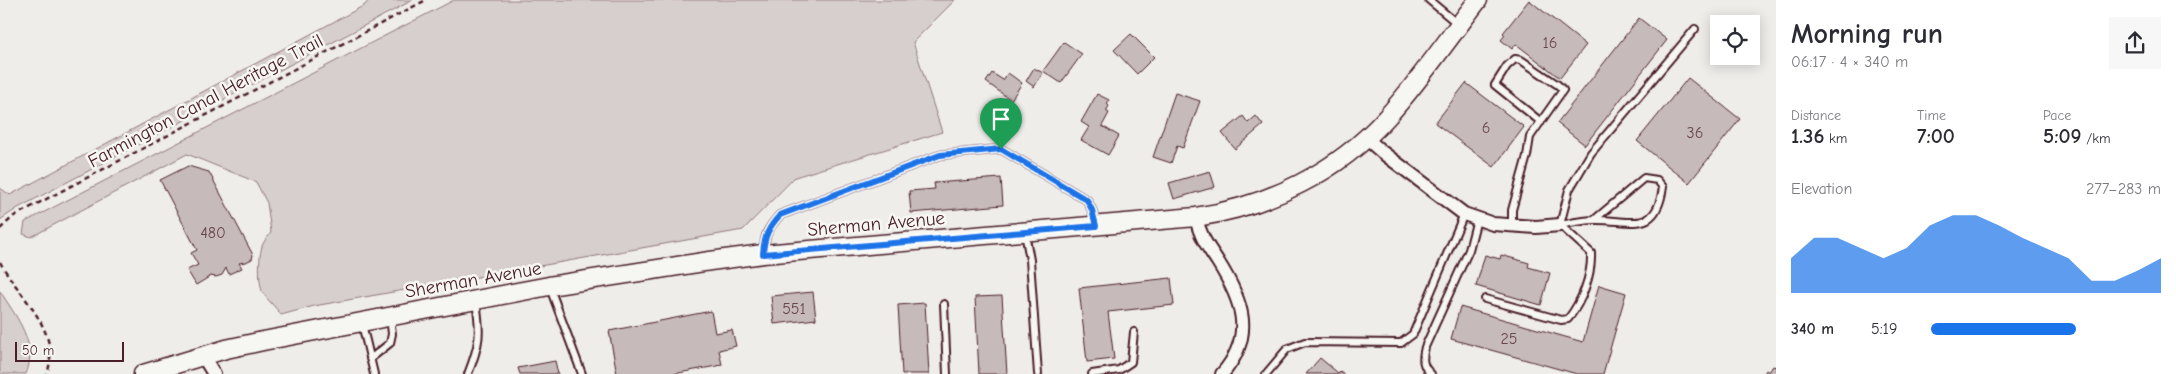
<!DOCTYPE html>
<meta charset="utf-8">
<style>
:root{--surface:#fff;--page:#f7f7f7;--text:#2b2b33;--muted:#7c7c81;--accent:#1a73e8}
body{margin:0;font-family:"Comic Neue",sans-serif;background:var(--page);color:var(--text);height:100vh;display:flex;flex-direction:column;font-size:19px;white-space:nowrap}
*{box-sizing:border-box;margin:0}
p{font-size:16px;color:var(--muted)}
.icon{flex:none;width:28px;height:28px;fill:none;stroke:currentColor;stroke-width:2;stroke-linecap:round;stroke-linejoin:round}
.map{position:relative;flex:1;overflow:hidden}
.sheet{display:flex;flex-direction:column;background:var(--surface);width:400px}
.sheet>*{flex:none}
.tools{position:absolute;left:1710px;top:15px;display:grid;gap:10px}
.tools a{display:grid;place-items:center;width:50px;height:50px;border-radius:0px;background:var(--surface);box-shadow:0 2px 12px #0003;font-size:25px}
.scale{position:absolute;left:15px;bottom:12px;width:109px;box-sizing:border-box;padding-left:5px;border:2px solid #4a1f2b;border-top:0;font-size:14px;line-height:18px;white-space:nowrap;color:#4a1f2b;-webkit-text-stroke:4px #f6f6f2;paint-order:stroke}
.pin{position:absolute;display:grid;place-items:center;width:42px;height:42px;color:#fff;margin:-51px -21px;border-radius:50% 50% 50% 0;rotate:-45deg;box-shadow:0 0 5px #0007}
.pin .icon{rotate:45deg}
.round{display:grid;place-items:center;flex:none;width:52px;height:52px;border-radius:0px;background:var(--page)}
.headline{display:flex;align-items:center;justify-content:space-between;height:85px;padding:0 15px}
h1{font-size:28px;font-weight:700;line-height:38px}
.stats{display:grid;grid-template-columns:repeat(3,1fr);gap:8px;height:85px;padding:5px 15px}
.stats div{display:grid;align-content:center}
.stats b{font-size:21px;font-weight:700}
.stats small{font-size:14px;font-weight:400}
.stats p{font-size:14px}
.chart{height:140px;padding:10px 15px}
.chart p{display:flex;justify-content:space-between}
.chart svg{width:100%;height:90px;margin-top:5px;fill:var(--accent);opacity:.7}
ul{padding:0 15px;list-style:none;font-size:16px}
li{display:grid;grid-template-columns:80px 60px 1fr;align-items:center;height:38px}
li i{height:12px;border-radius:6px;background:var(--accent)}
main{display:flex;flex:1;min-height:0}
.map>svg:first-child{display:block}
</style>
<main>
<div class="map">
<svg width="1776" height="374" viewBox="0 0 1776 374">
<rect width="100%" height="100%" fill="#efedea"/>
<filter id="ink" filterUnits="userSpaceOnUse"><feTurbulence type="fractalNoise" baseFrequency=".02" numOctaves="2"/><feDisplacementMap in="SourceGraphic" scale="10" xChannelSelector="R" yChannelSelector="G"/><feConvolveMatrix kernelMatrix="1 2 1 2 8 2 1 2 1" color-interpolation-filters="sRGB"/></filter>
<g filter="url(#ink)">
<path fill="#d7cfce" stroke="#90777c" d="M369,0H413L18,208L0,220V188L10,195L365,5Z
M454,0H955L913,42L942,132L795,177L743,230L314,306L281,315C276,307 268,301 263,293C258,284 258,251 264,242C266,238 269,237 271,232L267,203L256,182L187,154L31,237L23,234L25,222Z
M0,291C15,315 39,344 26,374H0Z"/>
<path fill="#c6babb" stroke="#4a1f2b" d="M1529,0L1586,45L1560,78L1516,44L1512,49L1501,40L1505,35L1503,33Z
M1639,18L1667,40L1585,145L1557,123Z
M1131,34L1154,57L1137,74L1114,50Z
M1064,42L1082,54L1061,83L1043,71Z
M1034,68L1043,73L1034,87L1026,81Z
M992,73L1003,80L1008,73L1022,83L1011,100L986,82Z
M1688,78L1740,119L1689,183L1637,141Z
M1466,83L1524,127L1494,167L1435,123Z
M1175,93L1200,101L1183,148L1177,146L1171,163L1153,157Z
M1097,94L1109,100L1107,104L1109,106L1106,111L1109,113L1102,126L1119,136L1108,155L1081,140L1089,127L1081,122Z
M1243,116L1248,123L1256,116L1263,125L1235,149L1222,133Z
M188,166L209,172L253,255L252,259L246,262L239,263L242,268L229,274L226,268L222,275L216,277L211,276L196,285L187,270L198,265L191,253L197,250L160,180Z
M1210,171L1215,187L1174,199L1169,183Z
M1001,178L1003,205L911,213L909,191L935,189L934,183Z
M1485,255L1500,259L1501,255L1529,263L1528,267L1550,273L1541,305L1476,286Z
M1171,278L1174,305L1108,312L1114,359L1087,362L1079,288Z
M1599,285L1626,293L1603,374H1577L1451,339L1460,307L1583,342Z
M813,292L816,319L774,324L771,296Z
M1002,296L1007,374H979L975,297Z
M925,303L929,374H902L898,305Z
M711,311L715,333L732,330L736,346L719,350L722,365L673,374H617L609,331Z
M1320,358L1338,373L1340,371L1344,374H1306Z
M555,361L558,374H520L518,368Z
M1773,366L1776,367V374H1764L1766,370L1769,372Z"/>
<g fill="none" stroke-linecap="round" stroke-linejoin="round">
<g stroke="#4a1f2b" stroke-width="10">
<path id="lane" d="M1429,0L1459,25
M1512,225V210L1527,156L1530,137L1563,90L1558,85L1521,60L1515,59L1507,66L1495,85L1541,122
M1560,225L1569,190L1591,153L1695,29
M1560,225C1571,223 1583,220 1595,220C1631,219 1656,236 1663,187L1657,180L1644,178L1594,220
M1025,233L1030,260L1038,374
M764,251C764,235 769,227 780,215L940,155L1001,149L1087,200L1092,210L1096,225
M550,288L582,374
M1485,299L1561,320L1568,319C1582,301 1592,276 1591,253L1560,225
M944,304L947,374
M362,324L374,374
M370,359L390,343L392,334L390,317
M468,374C480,344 481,333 476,302
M1092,374L1119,370L1131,362L1134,332
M1266,374L1287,349L1305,342L1401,343L1413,334L1464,214
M1431,374C1422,366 1422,359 1425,347L1469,250L1477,219"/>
</g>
<g stroke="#4a1f2b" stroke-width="16">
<path id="street" d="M1366,138L1382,152L1464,214L1493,224L1536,227L1560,225
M1196,217C1200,237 1207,245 1218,262C1242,300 1256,335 1222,374
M203,356L214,374"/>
</g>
<g stroke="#4a1f2b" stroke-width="21">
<path id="secondary" d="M143,374L226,349L263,341L549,286L710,261L763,254L1196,217C1269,206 1338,172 1387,117C1420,80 1448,39 1478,0"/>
</g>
<path stroke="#4a1f2b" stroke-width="2.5" stroke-dasharray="5 4" stroke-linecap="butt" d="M0,229L14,216L426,0
M0,262C19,297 62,330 47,374"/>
<use href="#lane" stroke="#f6f6f2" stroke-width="6"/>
<use href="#street" stroke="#f6f6f2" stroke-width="12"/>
<use href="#secondary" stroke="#f6f6f2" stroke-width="18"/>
</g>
</g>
<g fill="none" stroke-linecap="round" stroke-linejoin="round" filter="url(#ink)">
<g stroke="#fff" stroke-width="10">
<path id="route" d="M1001,149L1087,200L1092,210L1096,226L763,254C764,237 768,228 780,215L940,155Z"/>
</g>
<use href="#route" stroke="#1a73e8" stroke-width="6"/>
</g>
<g text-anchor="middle" stroke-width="5" stroke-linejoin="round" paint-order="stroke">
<g font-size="16" fill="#69464f">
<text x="1550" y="48">16</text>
<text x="1486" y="133">6</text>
<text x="1695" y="138">36</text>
<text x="213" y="238">480</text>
<text x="794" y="314">551</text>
<text x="1509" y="344">25</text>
</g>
<g font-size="19" fill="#4a1f2b" stroke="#f6f6f2">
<text transform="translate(205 100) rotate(-28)" y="7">Farmington Canal Heritage Trail</text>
<text transform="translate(876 223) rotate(-5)" y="7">Sherman Avenue</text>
<text transform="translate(473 279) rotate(-10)" y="7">Sherman Avenue</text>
</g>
</g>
</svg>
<div class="tools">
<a><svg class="icon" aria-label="locate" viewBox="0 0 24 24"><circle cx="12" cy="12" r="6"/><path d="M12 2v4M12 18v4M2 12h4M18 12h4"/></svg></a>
</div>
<div class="scale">50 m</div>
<div class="pin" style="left:1001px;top:149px;background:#1e9e55"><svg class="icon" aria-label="arrive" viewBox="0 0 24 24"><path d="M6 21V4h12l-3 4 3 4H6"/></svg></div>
</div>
<section class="sheet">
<div class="headline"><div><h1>Morning run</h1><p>06:17 · 4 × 340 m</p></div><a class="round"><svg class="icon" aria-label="share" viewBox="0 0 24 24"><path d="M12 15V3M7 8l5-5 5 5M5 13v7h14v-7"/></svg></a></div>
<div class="stats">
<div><p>Distance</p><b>1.36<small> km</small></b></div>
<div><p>Time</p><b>7:00</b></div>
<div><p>Pace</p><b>5:09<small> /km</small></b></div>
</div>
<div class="chart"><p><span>Elevation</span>277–283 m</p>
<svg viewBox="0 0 160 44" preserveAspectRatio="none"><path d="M0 44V27L10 17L20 17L30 22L40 27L50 22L60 11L70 6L80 6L90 11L100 17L110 22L120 27L130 38L140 38L150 33L160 27V44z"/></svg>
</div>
<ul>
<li><b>340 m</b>5:19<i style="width:63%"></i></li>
</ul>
</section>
</main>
